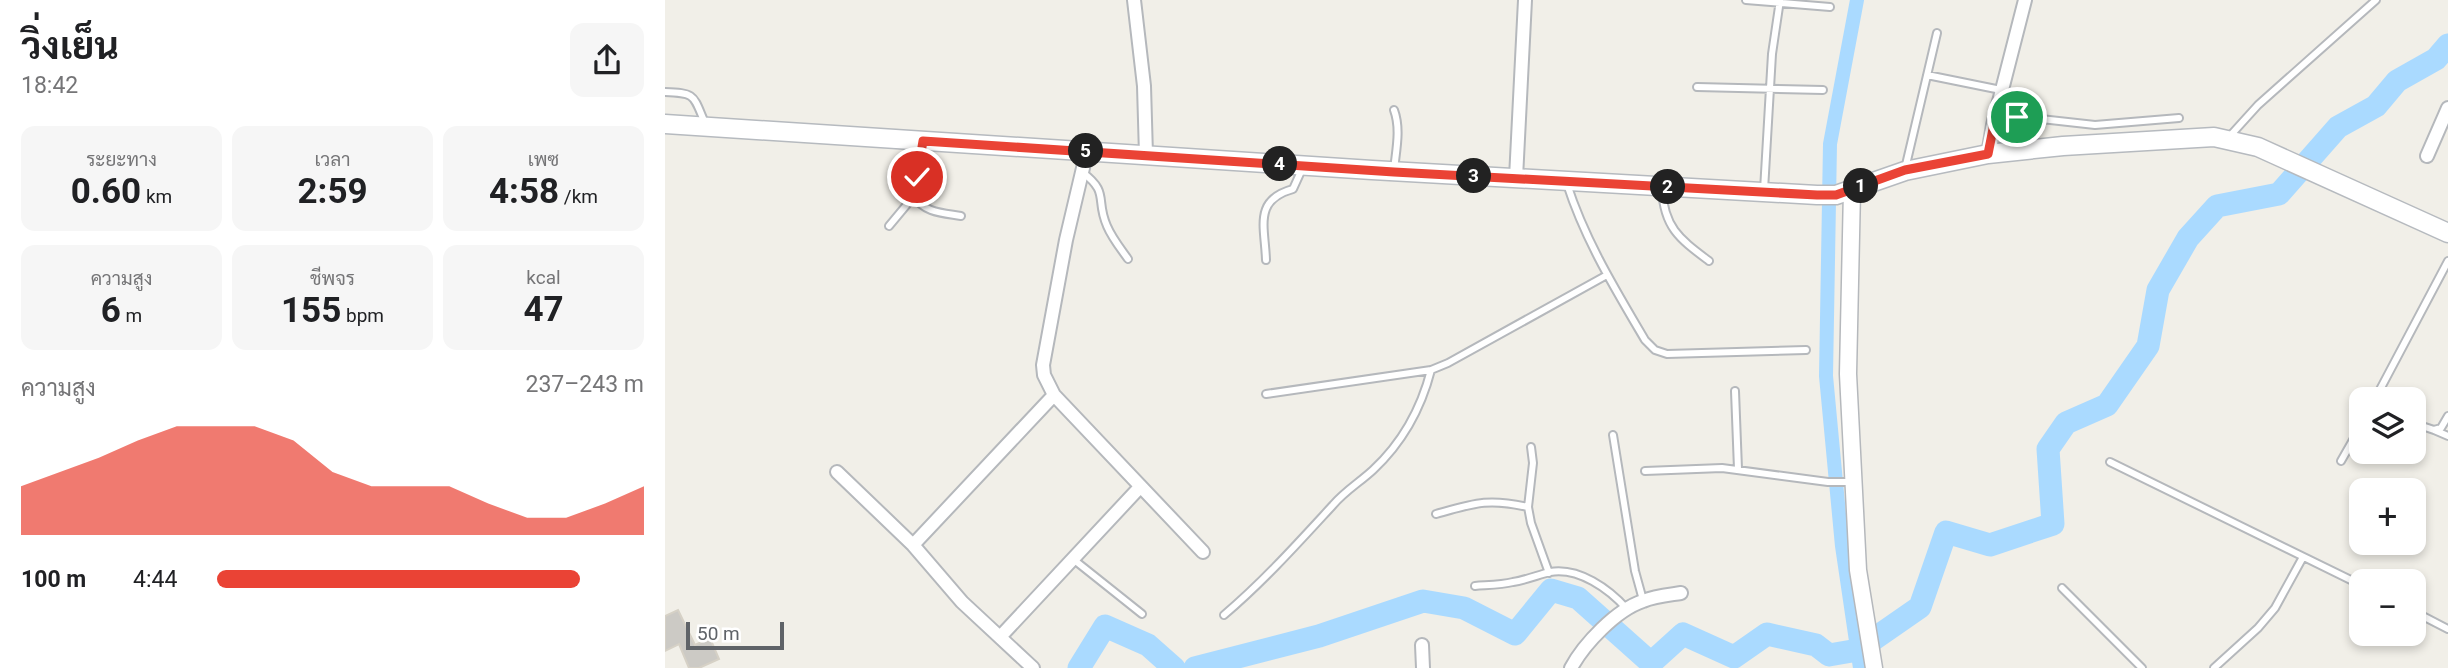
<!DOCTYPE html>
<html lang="th">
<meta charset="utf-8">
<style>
:root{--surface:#fff;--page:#f6f6f6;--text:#202124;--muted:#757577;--accent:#ea4335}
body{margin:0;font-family:Roboto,Sarabun,sans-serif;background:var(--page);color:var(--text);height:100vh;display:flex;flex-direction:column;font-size:26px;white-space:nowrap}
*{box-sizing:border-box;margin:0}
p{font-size:23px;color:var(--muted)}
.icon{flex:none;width:38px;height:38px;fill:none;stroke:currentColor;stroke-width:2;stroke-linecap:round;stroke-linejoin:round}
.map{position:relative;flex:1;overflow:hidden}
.panel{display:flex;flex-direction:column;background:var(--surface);width:665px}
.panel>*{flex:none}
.buttons{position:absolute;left:1684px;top:387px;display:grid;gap:14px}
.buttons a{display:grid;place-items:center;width:77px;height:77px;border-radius:14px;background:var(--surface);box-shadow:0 4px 10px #0003;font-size:35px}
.scale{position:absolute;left:21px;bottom:18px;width:98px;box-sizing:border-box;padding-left:7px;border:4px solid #5f6368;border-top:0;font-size:19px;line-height:24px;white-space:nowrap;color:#5f6368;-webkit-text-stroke:5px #fff;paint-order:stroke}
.pin{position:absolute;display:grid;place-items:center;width:60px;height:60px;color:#fff;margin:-30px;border:4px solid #fff;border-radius:50%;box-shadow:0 2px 7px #0007}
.km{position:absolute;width:35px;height:35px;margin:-18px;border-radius:50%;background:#222;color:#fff;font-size:19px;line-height:35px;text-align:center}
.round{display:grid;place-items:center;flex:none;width:74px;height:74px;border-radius:14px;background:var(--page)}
.head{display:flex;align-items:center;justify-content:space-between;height:119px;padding:0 21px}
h1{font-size:38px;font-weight:700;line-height:52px}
.stats{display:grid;grid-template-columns:repeat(3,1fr);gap:10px;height:119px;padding:7px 21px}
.stats div{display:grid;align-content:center;border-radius:14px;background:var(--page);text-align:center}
.stats b{font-size:35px;font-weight:700}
.stats small{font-size:19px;font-weight:400}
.stats p{font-size:19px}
.chart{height:196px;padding:14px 21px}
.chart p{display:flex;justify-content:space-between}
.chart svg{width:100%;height:126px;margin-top:7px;fill:var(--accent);opacity:.7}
ul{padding:0 21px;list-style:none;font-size:23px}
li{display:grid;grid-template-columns:112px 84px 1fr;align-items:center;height:52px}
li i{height:18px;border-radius:9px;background:var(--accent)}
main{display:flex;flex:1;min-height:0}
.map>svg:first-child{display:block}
</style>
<main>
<section class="panel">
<div class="head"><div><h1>วิ่งเย็น</h1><p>18:42</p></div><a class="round"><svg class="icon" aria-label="share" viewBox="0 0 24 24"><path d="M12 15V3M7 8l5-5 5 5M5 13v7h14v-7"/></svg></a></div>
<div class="stats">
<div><p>ระยะทาง</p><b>0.60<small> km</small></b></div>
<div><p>เวลา</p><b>2:59</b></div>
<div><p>เพซ</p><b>4:58<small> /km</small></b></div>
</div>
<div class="stats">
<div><p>ความสูง</p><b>6<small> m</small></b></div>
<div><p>ชีพจร</p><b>155<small> bpm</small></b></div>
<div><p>kcal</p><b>47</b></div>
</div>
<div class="chart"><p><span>ความสูง</span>237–243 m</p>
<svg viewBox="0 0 160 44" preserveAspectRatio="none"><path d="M0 44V27L10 22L20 17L30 11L40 6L50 6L60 6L70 11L80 22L90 27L100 27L110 27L120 33L130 38L140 38L150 33L160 27V44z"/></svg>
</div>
<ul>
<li><b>100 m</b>4:44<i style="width:85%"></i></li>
</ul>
</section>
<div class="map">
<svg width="1783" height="668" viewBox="0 0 1783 668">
<rect width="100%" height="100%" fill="#f1efe8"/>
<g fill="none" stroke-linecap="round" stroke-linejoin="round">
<path stroke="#aadaff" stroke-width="14" d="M1192,0L1165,144L1161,376L1177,546L1195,668"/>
<path stroke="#aadaff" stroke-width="23" d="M414,668L440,626L483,645L509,668
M530,668L654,636L758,601L799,608L850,634L886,590L913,598L986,663L1018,634L1069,657L1102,634L1151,645L1164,655L1193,650L1255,607L1281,532L1325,545L1388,524L1383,449L1401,423L1442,405L1483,346L1493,290L1523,238L1552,206L1614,194L1673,127L1711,106L1732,81L1771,59L1783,45"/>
</g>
<path fill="#cccac5" stroke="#d6d1c6" stroke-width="2" d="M13,610L30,645L45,638L54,659L34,668H24L14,644L0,651V616Z"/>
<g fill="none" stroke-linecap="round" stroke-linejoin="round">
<g stroke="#b5b8bc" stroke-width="10">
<path id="service" d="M1081,0L1165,7
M1262,75L1336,90
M1032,87L1158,90
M0,92C31,93 28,95 40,123
M729,110C736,129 731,150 729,170
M1331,114L1430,125L1514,118
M1564,137L1593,105L1711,0
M258,143L249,196C259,213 278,213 296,216
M1240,169L1272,33
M417,172C445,193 430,199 442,226C447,238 456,249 463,259
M902,184C920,240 950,289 980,340L990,350L1002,354L1141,350
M997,189C999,228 1015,239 1044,261
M1099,190L1107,54L1115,0
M224,226L249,196
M601,260C600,227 588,200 628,189L638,167
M1070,391L1073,469
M601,394L766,370L783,363L942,275
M1710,399L1783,261
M1748,423L1769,430L1776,428L1783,416
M1769,430L1783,436
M948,435L970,571L978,600
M1676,461L1696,426
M1445,462L1696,585
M980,471L1057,468L1163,482H1187
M863,507L868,463L866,447
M771,514C810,503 823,498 863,507L866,523L884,573
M408,559L477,614
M810,586C822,585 836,585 848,582C861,580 873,575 885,572C914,567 944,589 962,609
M1397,588L1477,668
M1748,611L1783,629
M559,615C599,581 633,543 668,505C680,491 695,482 708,470C738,442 756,409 766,370
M1549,668L1593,628L1610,608L1638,557"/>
</g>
<g stroke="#b5b8bc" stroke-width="16">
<path id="minor" d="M469,0L479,86L481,155
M422,151L401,240L378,365L379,375L389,395L538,552
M1323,154L1328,125L1360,0
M1762,156L1783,108
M851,178L860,0
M172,472L248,545L297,602L368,668
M248,545L389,395
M335,637L475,487
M757,645L758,668
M906,668C919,644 951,610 978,601C990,596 1003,595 1016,593"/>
</g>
<g stroke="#b5b8bc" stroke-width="19">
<path id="tertiary" d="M1187,190L1183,374L1193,570L1209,668"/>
</g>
<g stroke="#b6babf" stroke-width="21">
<path id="secondary" d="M0,124L707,170L1152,195H1171L1240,171L1323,154L1398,146L1549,137L1593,147L1783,233"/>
</g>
<use href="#service" stroke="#fff" stroke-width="6"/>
<use href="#minor" stroke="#fff" stroke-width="12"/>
<use href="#tertiary" stroke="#fff" stroke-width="16"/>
<use href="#secondary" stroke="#fff" stroke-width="18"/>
</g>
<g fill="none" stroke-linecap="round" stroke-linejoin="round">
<g stroke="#fff" stroke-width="14">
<path id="route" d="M252,177L258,141L729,172L1152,195H1171L1240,170L1323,154L1331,114L1352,117"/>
</g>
<use href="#route" stroke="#ea4335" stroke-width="9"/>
</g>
</svg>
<div class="buttons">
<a><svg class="icon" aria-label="layers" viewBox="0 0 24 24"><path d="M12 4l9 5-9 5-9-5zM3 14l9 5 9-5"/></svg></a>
<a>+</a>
<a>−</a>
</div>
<div class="scale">50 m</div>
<div class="pin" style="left:1352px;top:117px;background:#1e9e55"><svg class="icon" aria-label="arrive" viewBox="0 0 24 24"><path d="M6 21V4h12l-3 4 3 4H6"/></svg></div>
<div class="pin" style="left:252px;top:177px;background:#d93025"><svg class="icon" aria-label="check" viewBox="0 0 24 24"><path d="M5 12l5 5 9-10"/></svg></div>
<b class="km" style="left:1196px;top:186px">1</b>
<b class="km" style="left:1003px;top:187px">2</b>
<b class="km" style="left:809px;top:176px">3</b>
<b class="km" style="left:615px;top:164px">4</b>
<b class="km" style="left:421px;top:151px">5</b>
</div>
</main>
